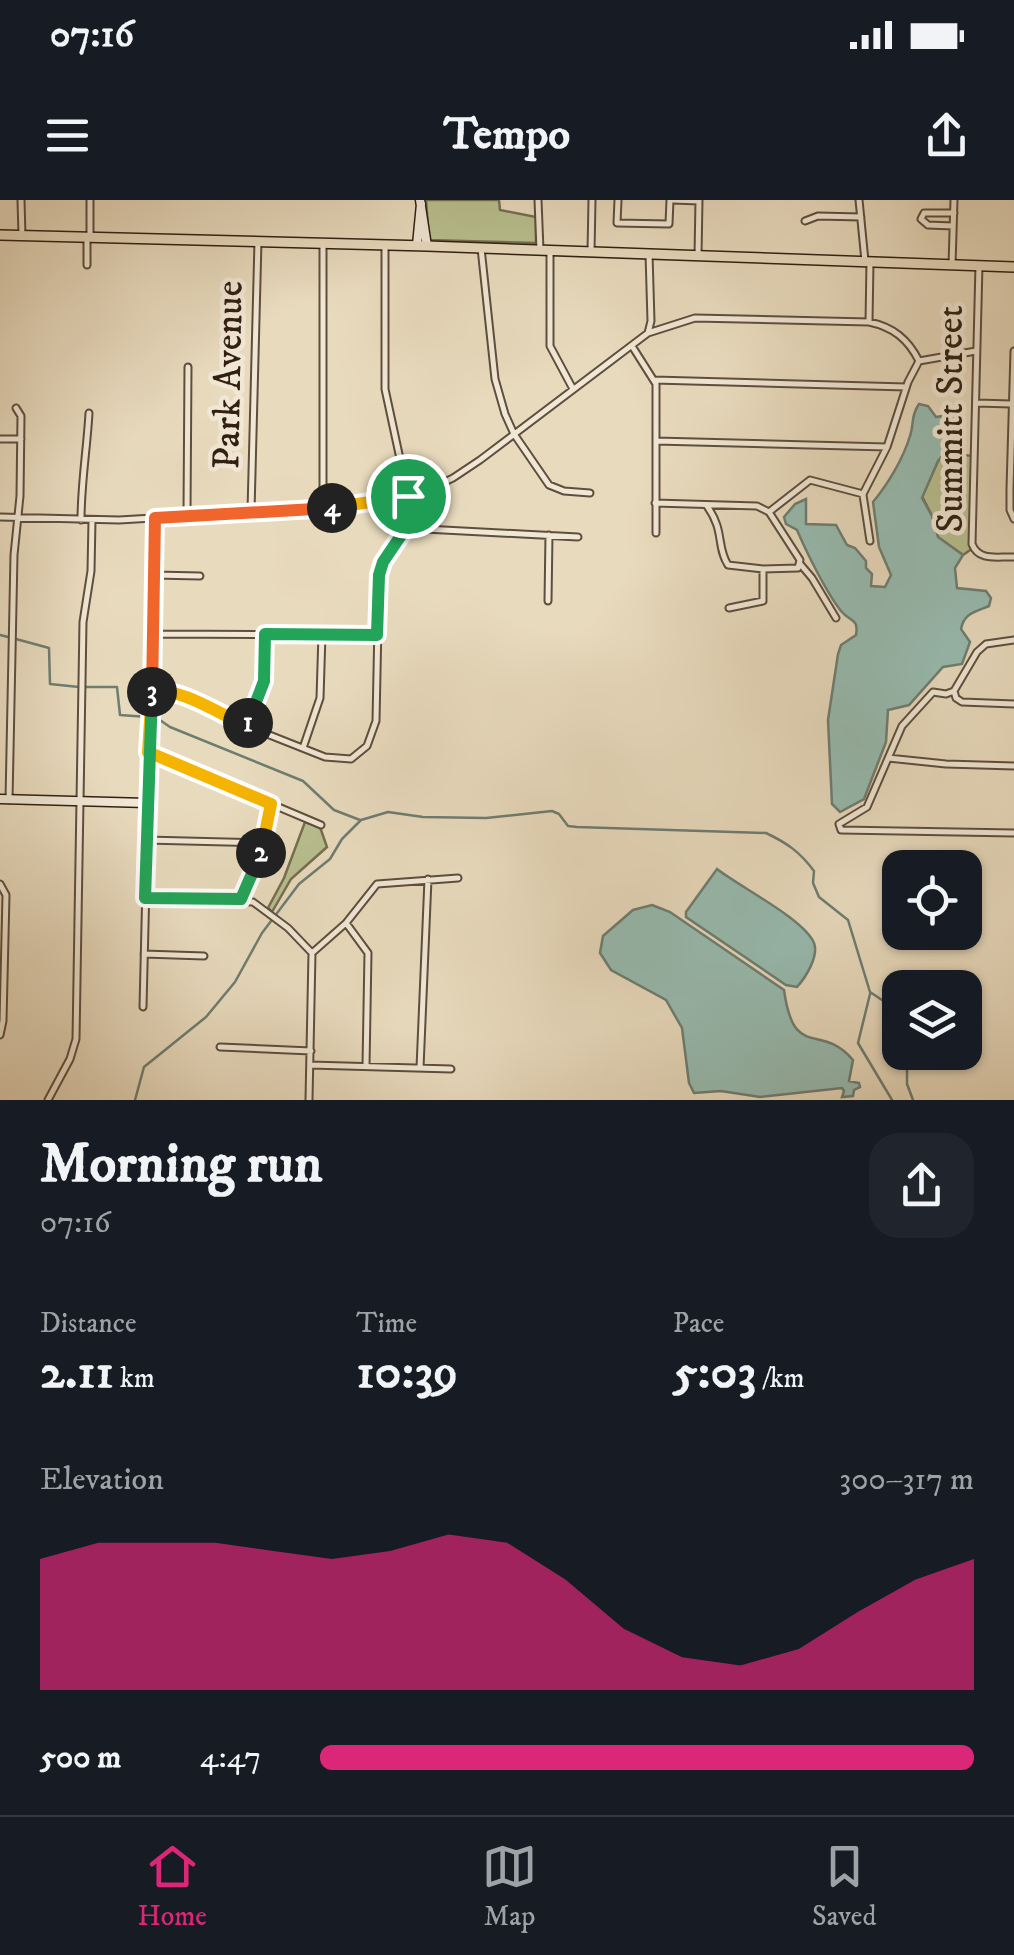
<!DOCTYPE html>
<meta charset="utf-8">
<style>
:root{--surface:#171b24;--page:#20242c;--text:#f1f3f6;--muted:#9ea1a6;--line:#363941;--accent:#db2777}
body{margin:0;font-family:"IM FELL DW Pica",serif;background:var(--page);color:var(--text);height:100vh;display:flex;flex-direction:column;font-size:38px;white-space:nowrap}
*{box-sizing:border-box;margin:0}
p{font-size:32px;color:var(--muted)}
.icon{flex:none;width:55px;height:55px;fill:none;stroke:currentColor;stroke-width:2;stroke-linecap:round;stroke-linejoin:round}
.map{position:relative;height:900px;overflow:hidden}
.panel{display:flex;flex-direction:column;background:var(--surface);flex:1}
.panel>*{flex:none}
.tools{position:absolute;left:882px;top:650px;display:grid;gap:20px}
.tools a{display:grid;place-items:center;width:100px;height:100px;border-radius:20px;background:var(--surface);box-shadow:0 2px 8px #0004;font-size:50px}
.pin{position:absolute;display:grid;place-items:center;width:85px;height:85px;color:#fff;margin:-42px;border:5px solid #fff;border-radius:50%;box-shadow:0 2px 10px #0007}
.km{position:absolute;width:50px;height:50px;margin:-25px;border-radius:50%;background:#222;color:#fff;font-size:28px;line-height:50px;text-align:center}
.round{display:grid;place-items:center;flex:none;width:105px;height:105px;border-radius:30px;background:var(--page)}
.headline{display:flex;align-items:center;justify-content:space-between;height:170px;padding:0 40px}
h1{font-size:55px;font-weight:700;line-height:75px}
.stats{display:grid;grid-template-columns:repeat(3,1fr);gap:15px;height:170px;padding:10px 40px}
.stats div{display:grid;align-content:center}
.stats b{font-size:50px;font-weight:700}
.stats small{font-size:28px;font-weight:400}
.stats p{font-size:28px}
.chart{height:280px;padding:20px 40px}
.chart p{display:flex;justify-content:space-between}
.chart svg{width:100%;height:180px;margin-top:10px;fill:var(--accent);opacity:.7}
ul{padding:0 40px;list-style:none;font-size:32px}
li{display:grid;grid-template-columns:160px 120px 1fr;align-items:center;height:75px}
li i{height:25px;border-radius:12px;background:var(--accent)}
.status{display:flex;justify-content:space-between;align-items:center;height:70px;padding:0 50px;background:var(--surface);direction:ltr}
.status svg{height:28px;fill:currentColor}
header{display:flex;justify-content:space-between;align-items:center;height:130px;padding:0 40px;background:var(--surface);font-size:45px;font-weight:700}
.tabs{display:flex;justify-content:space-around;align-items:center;height:140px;border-top:2px solid var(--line);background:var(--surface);font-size:28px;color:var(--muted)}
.tabs a{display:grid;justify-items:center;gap:5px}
.tabs .on{color:var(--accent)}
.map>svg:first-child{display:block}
</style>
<div class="status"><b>07:16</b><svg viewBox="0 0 49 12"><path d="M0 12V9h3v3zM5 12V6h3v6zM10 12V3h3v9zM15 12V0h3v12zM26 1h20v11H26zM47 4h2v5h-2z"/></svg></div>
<header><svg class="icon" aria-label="menu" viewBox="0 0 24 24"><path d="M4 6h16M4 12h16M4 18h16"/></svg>Tempo<svg class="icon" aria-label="share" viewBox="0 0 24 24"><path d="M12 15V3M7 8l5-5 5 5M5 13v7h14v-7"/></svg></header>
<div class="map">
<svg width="1014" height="900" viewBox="0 0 1014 900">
<rect width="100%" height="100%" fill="#e8dabd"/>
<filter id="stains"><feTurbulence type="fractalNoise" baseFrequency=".002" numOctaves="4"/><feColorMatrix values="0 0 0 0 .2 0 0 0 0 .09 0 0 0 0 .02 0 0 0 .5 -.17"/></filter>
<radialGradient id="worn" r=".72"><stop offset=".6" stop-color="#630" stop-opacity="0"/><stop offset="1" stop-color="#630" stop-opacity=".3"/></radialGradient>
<path fill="#b8bf8f" stroke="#746f50" stroke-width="2.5" d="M426,0H499L500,10L536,17V43L429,40Z
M946,253L974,256L973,348L963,355L938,337L932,316L922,296L938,261Z
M305,622L320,627L327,647L291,679L272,712L268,708L284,678Z"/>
<path fill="#97bbb0" stroke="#6e7d71" stroke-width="2.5" d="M919,204L928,206L936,217L949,215L958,220L957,240L938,261L922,298L932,316L938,337L963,355L955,368L957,388L986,391L991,398L989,406C975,412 964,413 961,429L970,442L962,464L943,467L909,505L888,510L886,542L864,599L840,612L832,604L828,520L838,454L841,445L856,435C859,418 850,422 841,411C826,392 806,351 797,330L786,324L784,317L795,304L806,299V324L836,325L847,345L855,348L866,361V368L872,374L871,386L885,387L891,375L879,347L873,302C888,284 903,259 910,236C914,224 911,215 919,204Z
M717,669C740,687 804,719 814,743C819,756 806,777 797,787L786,785L686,717V712Z
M652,705L670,712L784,790C794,862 820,821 853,860L849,881L859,883L860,887L854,890L853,896L842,897L844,891L842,888L760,897L721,891L694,893L689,883L682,828L666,800L611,770L600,753L603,736L633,710Z"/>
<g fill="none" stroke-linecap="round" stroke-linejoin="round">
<path stroke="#6e7d71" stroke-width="2.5" d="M0,435L8,437
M16,439L49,448L50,484L79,487
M86,487H117L120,515L148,517
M157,518L170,527L303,581L334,610L360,620
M870,794L858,843L892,900
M907,852V884L913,900
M135,900L144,867L206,817L235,782L262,733L299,684L330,659L342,639L361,620L388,612L423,617L486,618L552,611L559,614L568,626L577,627L766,633C787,643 800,652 814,671L813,683L819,697L848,720L870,792L900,812"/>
<g stroke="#5e4e3d" stroke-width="9">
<path id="street" d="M21,0L22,36
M538,0L540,50
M618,0L617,23L669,24L670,0
M673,0L699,1
M859,0L865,61
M805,21L818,16L861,17
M953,26L928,25L921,19L924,13H954
M90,37V0
M323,43V308
M481,48L495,179L505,214L514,234L549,285L564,291L590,293
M550,51V146L573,189
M591,52L592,0
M698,56L699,0
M87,65V37
M952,65L954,0
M979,65L972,344C979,362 998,356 1014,357
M869,122L870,62
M648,133L695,118L869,122C893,127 908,139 919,161
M632,146L656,184V333
M1014,151L1010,289V310L1014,319
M654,180L906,187
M977,203L1011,204
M0,239H21
M656,241L887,247
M863,295L870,341
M655,303L757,306L769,312
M707,306C725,331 716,346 728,365L763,369L798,368L800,360L769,312
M251,311L258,41
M769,312L810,280L863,294L887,247L908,182L919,161L976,151
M187,314L188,167
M0,317L119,320L358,306L426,291L453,278L480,260L648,133L651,121L649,54
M81,320C81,283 87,249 89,213
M406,328L578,337
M801,365L812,378L836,418
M154,375L200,376
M548,401L549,335
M729,408L763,401V369
M153,434L377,435
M1014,440L986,444L977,452L954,491L946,494L933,492L902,526L867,607L839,624L841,630L1014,633
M152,489L180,495L229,519L325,557L351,559L367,546L376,521L379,375C384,357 397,346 405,330C409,321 407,307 408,296L385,189V45
M954,491L956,498L962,502L1014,504
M247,526L263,481L265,433
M303,548L320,498L322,434
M148,552L321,625
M888,558L946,564L1014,566
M9,600L14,355L20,296L21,216L16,208
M146,640L264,643
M0,684L6,695L3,821L0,835
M145,698L253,702L288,728L312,753
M241,699L261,654L271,604
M346,723L368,753L366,866
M312,753L346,723L377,684L458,678
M144,754L204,756
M143,807L155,318
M220,847L311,851
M310,865L451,869
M420,868L428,679
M48,900L70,859L76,839L83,422L91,371L92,320
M309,900L312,753"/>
</g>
<g stroke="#301f12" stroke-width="11">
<path id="secondary" d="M420,0L427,46
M417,45L421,4
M0,599L147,603"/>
</g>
<g stroke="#301f12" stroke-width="12">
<path id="primary" d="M0,35L427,46L1014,67"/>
</g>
<use href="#street" stroke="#f0e7d4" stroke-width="5"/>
<use href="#secondary" stroke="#f0e7d4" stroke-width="8"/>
<use href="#primary" stroke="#e8dabd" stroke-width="9"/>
</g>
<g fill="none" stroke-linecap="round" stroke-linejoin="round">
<g stroke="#fff" stroke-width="20">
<path id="split-1" d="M248,523L264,481L265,434L377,435L379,375L383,362L406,328L408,296"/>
</g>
<g stroke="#fff" stroke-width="20">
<path id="split-2" d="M248,523L247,526C217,513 185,490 152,490L148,552L271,604L261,653"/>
</g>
<g stroke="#fff" stroke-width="20">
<path id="split-3" d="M152,492L145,698L241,699L261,653"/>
</g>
<g stroke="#fff" stroke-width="20">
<path id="split-4" d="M152,492L155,318L332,308"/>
</g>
<g stroke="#fff" stroke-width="20">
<path id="split-5" d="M332,308L408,296"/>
</g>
<use href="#split-1" stroke="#22a559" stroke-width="12"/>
<use href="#split-2" stroke="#f5b400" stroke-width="12"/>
<use href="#split-3" stroke="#22a559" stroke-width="12"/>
<use href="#split-4" stroke="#f0652b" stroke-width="12"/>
<use href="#split-5" stroke="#f5b400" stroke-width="12"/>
</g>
<g text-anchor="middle" stroke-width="9" stroke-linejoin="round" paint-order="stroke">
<g font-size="38" fill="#301f12" stroke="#f0e7d4">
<text transform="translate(227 175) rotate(-89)" y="13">Park Avenue</text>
<text transform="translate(949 219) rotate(-90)" y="13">Summitt Street</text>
</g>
</g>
<rect width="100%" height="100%" filter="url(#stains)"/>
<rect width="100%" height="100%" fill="url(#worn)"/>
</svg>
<div class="tools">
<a><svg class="icon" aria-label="locate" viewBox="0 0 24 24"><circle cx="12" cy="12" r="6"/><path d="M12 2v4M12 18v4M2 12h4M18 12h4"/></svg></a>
<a><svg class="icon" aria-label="layers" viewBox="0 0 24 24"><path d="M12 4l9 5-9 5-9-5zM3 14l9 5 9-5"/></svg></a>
</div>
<div class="pin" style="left:408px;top:296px;background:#1e9e55"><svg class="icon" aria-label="arrive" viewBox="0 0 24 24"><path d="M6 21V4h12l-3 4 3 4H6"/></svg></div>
<b class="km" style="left:248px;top:523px">1</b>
<b class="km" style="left:261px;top:653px">2</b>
<b class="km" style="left:152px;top:492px">3</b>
<b class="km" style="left:332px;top:308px">4</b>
</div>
<section class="panel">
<div class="headline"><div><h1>Morning run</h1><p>07:16</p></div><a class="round"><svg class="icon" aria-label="share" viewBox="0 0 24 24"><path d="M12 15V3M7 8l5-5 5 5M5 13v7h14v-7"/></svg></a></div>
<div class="stats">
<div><p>Distance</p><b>2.11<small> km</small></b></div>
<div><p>Time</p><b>10:39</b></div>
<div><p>Pace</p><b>5:03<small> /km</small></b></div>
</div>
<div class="chart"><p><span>Elevation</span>300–317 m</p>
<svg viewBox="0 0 160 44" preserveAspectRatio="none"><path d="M0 44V12L10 8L20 8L30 8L40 10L50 12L60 10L70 6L80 8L90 17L100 29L110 36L120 38L130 34L140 25L150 17L160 12V44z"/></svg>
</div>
<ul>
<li><b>500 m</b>4:47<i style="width:100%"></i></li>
</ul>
</section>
<nav class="tabs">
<a class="on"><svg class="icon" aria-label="home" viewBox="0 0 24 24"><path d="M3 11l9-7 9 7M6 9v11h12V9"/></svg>Home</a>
<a><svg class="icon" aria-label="map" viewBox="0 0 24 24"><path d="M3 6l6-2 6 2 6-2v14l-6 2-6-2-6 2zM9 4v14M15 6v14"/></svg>Map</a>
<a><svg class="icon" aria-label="saved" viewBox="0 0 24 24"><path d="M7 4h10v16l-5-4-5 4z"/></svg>Saved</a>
</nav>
